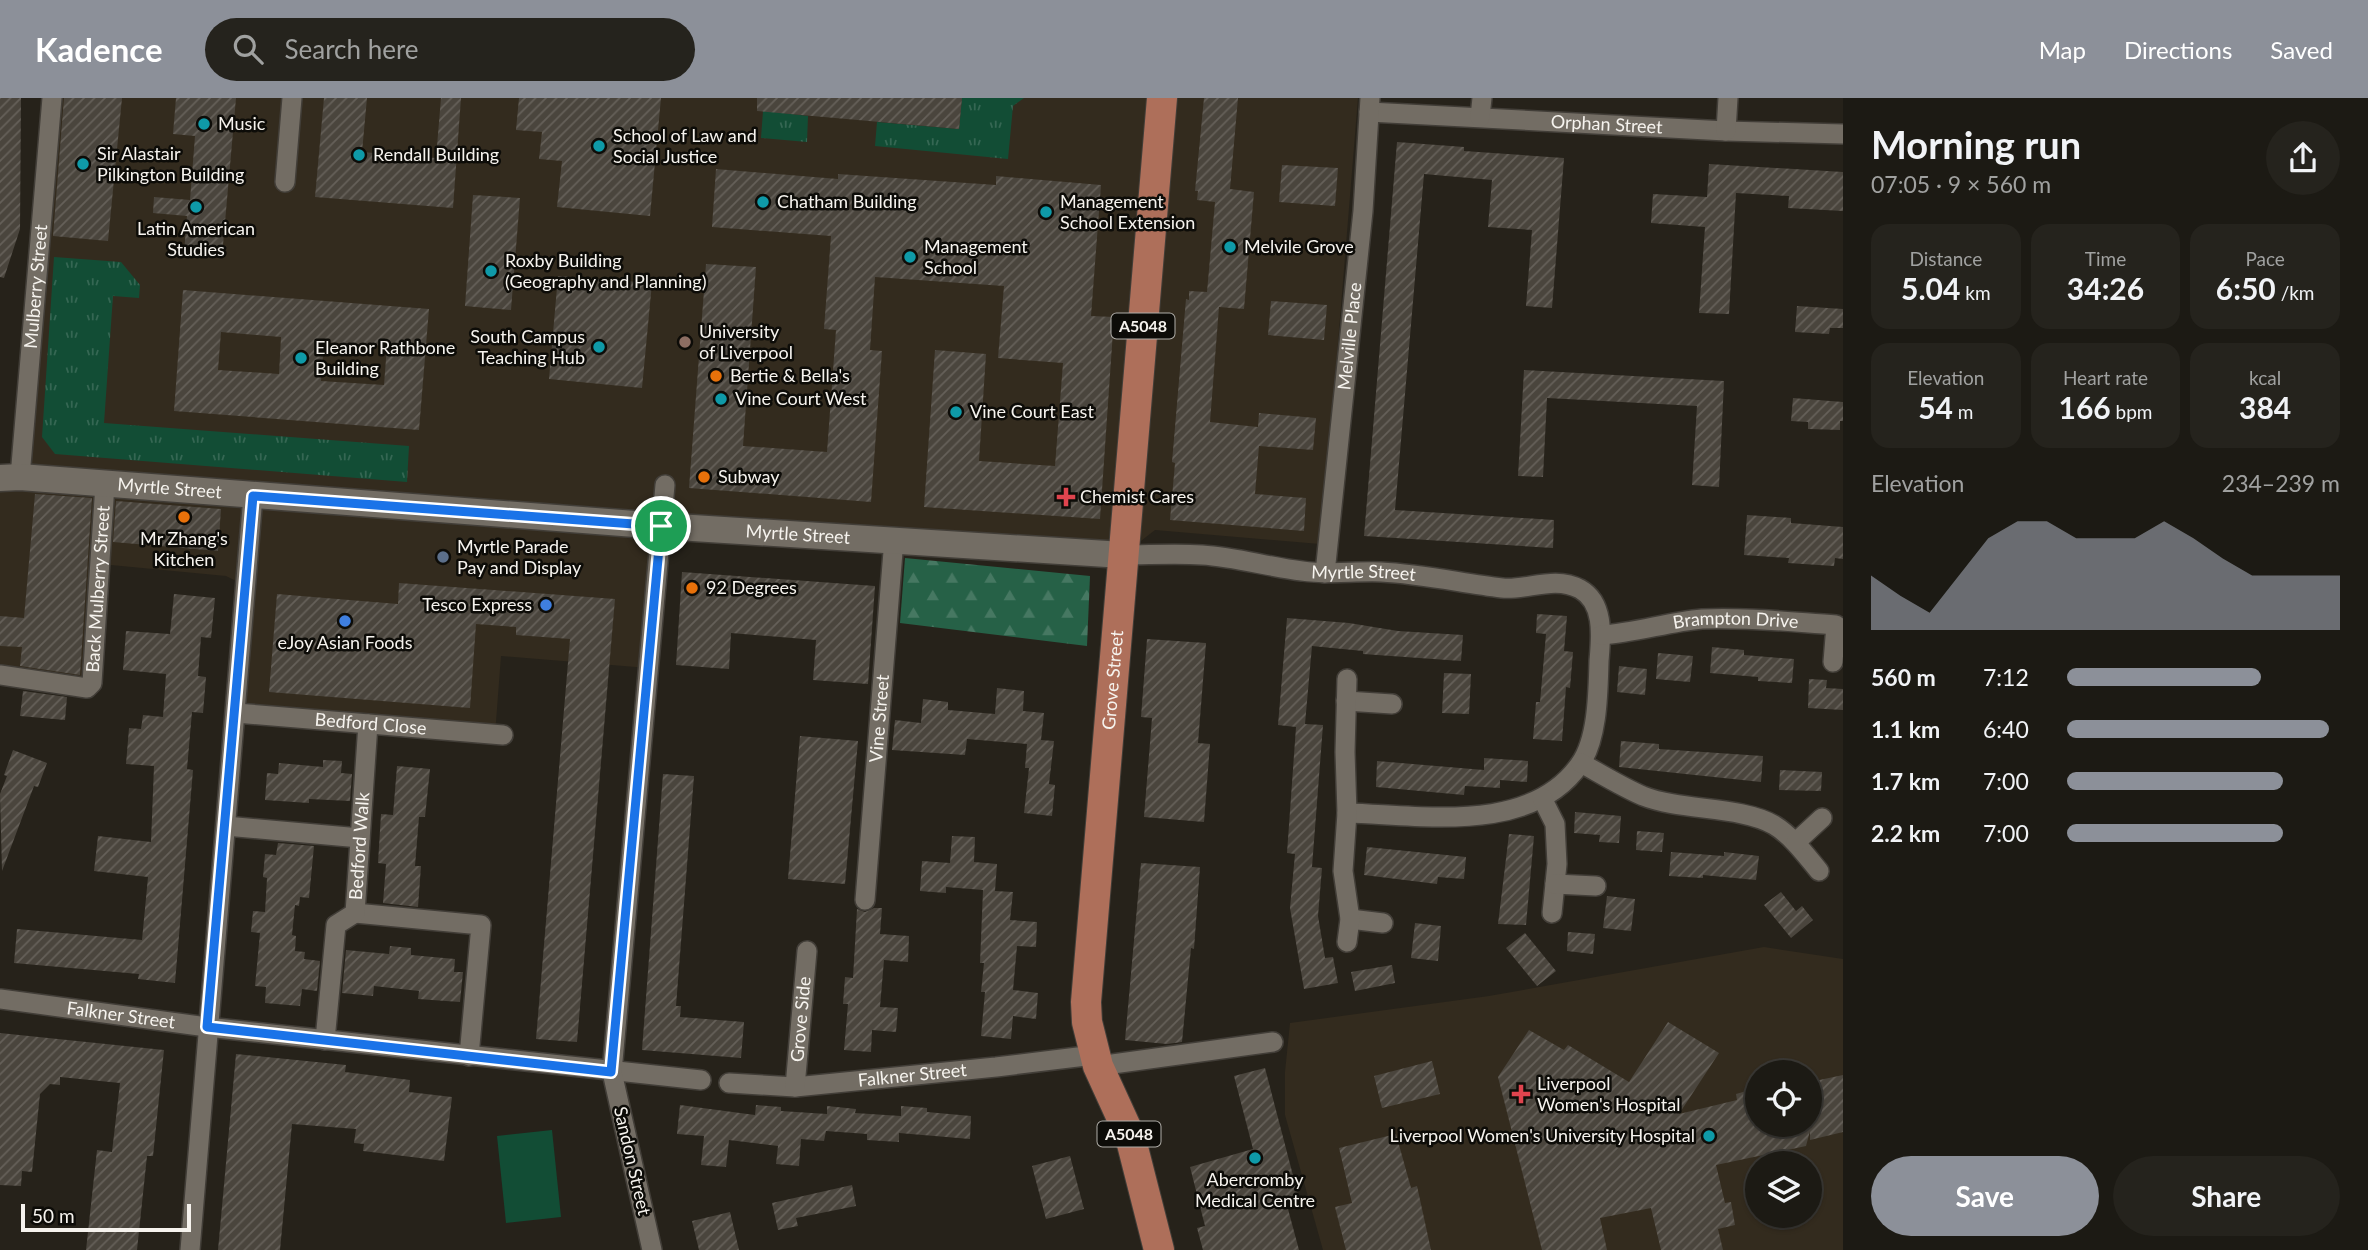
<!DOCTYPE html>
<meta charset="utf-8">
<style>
:root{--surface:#1c1a14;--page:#25231d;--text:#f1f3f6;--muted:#a0a1a0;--line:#3a3834;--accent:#8c9099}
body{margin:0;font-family:Lato,sans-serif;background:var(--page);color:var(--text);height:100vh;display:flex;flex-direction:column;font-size:26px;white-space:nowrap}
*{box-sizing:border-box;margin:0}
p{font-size:23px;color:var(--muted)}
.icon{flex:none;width:38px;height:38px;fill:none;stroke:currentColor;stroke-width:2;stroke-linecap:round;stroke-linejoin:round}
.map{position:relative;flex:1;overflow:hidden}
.drawer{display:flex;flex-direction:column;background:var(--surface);width:525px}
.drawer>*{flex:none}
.fabs{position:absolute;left:1745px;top:962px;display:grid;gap:14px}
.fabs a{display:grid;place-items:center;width:77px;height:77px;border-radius:50%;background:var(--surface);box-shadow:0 2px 5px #0004,0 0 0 2px var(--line);font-size:35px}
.scale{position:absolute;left:21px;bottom:18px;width:170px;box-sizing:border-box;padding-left:7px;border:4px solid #f6f3ee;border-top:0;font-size:19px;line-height:24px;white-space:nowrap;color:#f6f3ee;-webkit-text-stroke:5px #0d0c08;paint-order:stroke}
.pin{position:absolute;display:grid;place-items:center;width:60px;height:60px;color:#fff;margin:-30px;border:4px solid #fff;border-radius:50%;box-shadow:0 2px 7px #0007}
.round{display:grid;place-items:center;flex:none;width:74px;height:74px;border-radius:37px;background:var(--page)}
.overview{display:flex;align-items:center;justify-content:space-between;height:119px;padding:0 28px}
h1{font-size:38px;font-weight:700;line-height:52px}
.metrics{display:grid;grid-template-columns:repeat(3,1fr);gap:10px;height:119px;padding:7px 28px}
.metrics div{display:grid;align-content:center;border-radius:18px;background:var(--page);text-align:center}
.metrics b{font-size:30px;font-weight:700}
.metrics small{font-size:19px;font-weight:400}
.metrics p{font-size:19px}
.chart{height:196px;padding:14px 28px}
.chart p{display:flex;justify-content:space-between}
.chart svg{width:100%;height:126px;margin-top:7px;fill:var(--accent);opacity:.7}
.action{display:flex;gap:14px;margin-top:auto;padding:14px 28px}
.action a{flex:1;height:80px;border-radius:42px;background:var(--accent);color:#fff;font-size:28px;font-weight:700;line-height:80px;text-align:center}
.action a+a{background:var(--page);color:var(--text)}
ul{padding:0 28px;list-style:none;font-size:23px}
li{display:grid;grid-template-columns:112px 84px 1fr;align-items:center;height:52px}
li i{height:18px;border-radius:9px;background:var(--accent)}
header{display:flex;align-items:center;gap:42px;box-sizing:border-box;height:98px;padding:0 35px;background:var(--accent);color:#fff}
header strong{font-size:33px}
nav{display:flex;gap:38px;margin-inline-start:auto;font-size:24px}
.search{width:490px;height:63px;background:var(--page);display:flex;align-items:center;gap:18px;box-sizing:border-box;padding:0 24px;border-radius:38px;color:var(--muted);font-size:26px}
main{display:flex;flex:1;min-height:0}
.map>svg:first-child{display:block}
</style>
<header>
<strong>Kadence</strong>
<div class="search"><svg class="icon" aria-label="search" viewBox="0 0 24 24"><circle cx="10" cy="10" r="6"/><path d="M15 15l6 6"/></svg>Search here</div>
<nav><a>Map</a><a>Directions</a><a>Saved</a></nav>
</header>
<main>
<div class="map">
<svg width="1843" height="1152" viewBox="0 0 1843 1152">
<defs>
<pattern id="grass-tufts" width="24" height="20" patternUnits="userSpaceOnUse" patternTransform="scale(1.75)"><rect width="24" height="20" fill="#124d35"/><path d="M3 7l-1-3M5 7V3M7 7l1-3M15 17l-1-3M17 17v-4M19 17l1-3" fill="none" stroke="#356753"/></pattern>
<pattern id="forest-firs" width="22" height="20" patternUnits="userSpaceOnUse" patternTransform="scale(1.75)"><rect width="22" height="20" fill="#266147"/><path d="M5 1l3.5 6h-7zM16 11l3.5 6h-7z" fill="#467862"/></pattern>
<pattern id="building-hatch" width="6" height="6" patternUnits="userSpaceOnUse" patternTransform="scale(1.75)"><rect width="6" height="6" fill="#4a453d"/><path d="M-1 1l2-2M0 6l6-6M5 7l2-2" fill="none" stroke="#656059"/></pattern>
</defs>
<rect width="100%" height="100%" fill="#26221a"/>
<path fill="#332b1e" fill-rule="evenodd" d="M52,0H1358L1324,416L1320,446L1155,432L1123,457L662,428L648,570L501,558L495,637L236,615L246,488L226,478L111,467L100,476L92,585L0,577V380L20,379Z
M1764,849L1843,861V1152H1323L1285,1017V974L1290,925L1489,898ZM1757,975H1810V1027H1757ZM1757,1066H1810V1118H1757Z"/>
<path fill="url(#grass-tufts)" d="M764,0H785L783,15L808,18L807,44L761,40Z
M962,0H1024L1013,8L1008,61L875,48L877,24L959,31Z
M54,159L121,164L140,187L139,200L113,198L104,325L409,348L407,384L55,356L42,339Z"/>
<path fill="url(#forest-firs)" d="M905,460L1090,478L1087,548L900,525Z"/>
<path fill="#124d35" d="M552,1032L561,1119L506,1125L497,1038Z"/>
<path fill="url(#building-hatch)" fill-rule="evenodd" d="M0,0H21L20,131L4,180L0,179Z
M64,0H122L108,143L53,138Z
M176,0H236L222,158L184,155L187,118L153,115L154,99L190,102L195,38L173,36Z
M324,0H367L362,54L436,60L441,0H461L453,110L315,99Z
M519,0H661L650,118L557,109L562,63L539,61L542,34L516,32Z
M757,0H962L959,31L757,13Z
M1204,0H1238L1230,91L1254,94L1244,211L1219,209L1210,324L1258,329L1259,315L1316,320L1313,352L1259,348L1255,396L1306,400L1304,433L1170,422L1175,365L1172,364L1186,201L1189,202V193L1207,194L1215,104L1197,102L1198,93H1195Z
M1397,44L1464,49V53L1564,60L1552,210L1526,208L1532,132L1488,129L1492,82L1424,76L1395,412L1554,422L1553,450L1364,438Z
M1709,66L1843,74V113L1788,110L1789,98L1736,95L1729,216L1699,215L1705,129L1651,125L1653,96L1707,99Z
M1282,67L1338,70L1335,108L1279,104Z
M716,71L838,81V76L996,87V78L1101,87L1091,218L1114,219L1100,421L924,409L935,252L986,256L979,363L1055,368L1063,265L998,260L1004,188L875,179L870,252L882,253L871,404L689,390L706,166L756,169L743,348L827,354L836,232L824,231L831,138L712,129Z
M473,97L520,100L511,212L465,208Z
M558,178L652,185L642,290L549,281Z
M183,192L429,211L419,332L174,313ZM221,234L281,239L279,276L218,272ZM324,244L387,248L384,287L321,283Z
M1271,203L1327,207L1324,242L1268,237Z
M1797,208L1843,211V230H1830L1829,236L1795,234Z
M1524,272L1724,283L1719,389L1692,387L1697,308L1547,300L1543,379L1518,378Z
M1793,300L1843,304V323H1840V332L1808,331V324L1791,323Z
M35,396L92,400L80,577L20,568L22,549L0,548V518L24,520Z
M116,403L221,411L218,453L113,444Z
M1747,417L1791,420V425L1843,429V461L1835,460L1834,468L1788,465L1789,460L1744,457Z
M682,474L875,488L868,586L813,582L816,542L731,535L729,571L676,567Z
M399,485L615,501L577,944L536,941L570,541L516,537V529L476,526L470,610L269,594L277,496L398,506Z
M174,496L215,500L211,540L201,539L198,578L206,579L203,615L192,614L187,671L193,672L175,885L138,881L139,876L14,865L17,831L142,842L148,779L94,773L98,738L151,744L154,668L126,666L129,630L141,631L143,617L163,619L166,576L123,572L126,533L170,536Z
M1537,516L1567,518L1564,553L1573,554L1570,590L1566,589L1562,643L1533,641L1536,604H1540L1546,536L1536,535Z
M1287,520L1349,525L1398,533L1463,537L1461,563L1363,556V553L1312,548L1305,626L1323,627L1312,769L1322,770L1318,818L1325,860L1333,859L1338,885L1304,891L1290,810L1295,756L1287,755L1296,629L1278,627Z
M1147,541L1206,545L1198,645L1210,646L1204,724L1144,719L1152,620L1141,619Z
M1712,549L1744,552V557L1794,561L1792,585L1758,583V579L1710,575Z
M1658,555L1693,558L1690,584L1656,581Z
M1619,568L1647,571L1645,597L1617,594Z
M1444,575L1471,576L1469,616L1442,615Z
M1809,581L1827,582L1826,590L1843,591V612L1808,610Z
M997,590L1024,593L1023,613L1044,615L1041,642L1054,643L1049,686L1055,687L1052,718L1024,715L1029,670H1025L1027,646L967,641L965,657L892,652L895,622L921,625L923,601L948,604V612L995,616Z
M23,593L67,599L65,622L20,618Z
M800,638L858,643L845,786L788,781Z
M1621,643L1659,646V651L1763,658L1761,684L1619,669Z
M13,652L47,665L38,689L34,688L2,773L0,696L7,678L4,677Z
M1484,660L1528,663L1527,684L1500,682V690L1465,688L1464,697L1376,689L1377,663L1484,672Z
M323,662L342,663L341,675L352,676L350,703L309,701V705L265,702L267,675L278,676L279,665L323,669Z
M397,668L430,671L425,719H419L415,768H421L418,809L383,805L386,766L378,765L381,716L393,717Z
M1780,672L1822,674L1821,693L1779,692Z
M663,676L694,678L676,908H681L680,919L744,924L741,960L642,952Z
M1575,714L1621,718L1619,745L1599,744L1600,737L1574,735Z
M1637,733L1664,735L1662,754L1636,752Z
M1509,736L1534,738L1526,827L1498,826Z
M952,738L975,739L974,764L997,766L995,793L1013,794L1010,822L1037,824L1036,849L1017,848L1013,892L1038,895L1036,921L1013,918L1011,941L981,938L985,894H981L984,865H980L983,792L946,789V795L920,793L922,763L950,765Z
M278,745L314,748L309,800L300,799L299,808L295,807L292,837L296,838L295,853L305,854L304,861L320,863L317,893L302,891L300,908L265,905L266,889L255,888L260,835L251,834L253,813L265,814L267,780L263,779L265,756L276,757Z
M1367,749L1466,759L1464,781L1438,779L1437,786L1364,777Z
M1671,754L1724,758V754L1759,758L1756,782L1703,777V780L1669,778Z
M1141,765L1200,769L1194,851L1191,850L1182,944L1167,946L1125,942Z
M1781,794L1796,813L1802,808L1813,822L1791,840L1764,807Z
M1607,798L1635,801L1631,833L1603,830Z
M874,810H882L880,836L909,838L908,864L884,862L880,909L898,910L896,934L872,932L871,954L844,952L848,906H843L845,879L853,880L857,811L865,814Z
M1415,825L1441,828L1438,863L1411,860Z
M1568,834L1595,836L1593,856L1567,853Z
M1525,835L1556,873L1537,888L1506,850Z
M390,848L411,850V857L455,861L454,874H463L460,904L418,901L419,893L374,888L373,898L342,895L346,852L389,856Z
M1392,867L1395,885L1355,893L1351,874Z
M1668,924L1719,955L1679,1016L1737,1002L1736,996L1757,990V1027H1810V984L1843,977V1034L1810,1042V1033L1806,1048L1716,1067L1725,1105L1731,1104L1735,1127L1718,1131L1723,1152H1661L1651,1110L1600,1120L1607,1152H1542L1498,979L1529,932L1564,952L1568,947L1629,984Z
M0,935L164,952L153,1058H147L137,1152H86L97,1052L112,1054L120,985L60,979V987L50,986L40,996L32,1074L22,1073L21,1088L0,1087Z
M236,956L346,967L345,974L410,982L409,994L452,999L444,1063L363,1053L364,1046L354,1045L356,1031L292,1026L280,1152H218Z
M1432,963L1440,996L1382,1010L1374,978Z
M1265,970L1301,1108L1288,1111L1299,1152H1203L1197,1130L1205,1128L1190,1069L1253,1051L1234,978Z
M680,1007L755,1017L756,1007L781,1009V1013L827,1016V1008L856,1011L855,1015L901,1018V1008L927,1010V1014L971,1018L970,1041L899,1035V1044L867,1042V1036L826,1033L824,1043L801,1041L799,1068L776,1066L778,1048L729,1042L726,1069L701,1067L704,1038L677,1036Z
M1396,1036L1411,1090L1417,1088L1431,1152H1346L1335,1109L1352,1105L1339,1050Z
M1070,1058L1084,1111L1046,1121L1032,1068Z
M852,1087L856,1108L796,1120L798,1128L778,1132L772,1105Z
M730,1114L739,1152H699L692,1123Z"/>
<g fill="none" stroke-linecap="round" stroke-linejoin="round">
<g stroke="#423e38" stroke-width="22">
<g id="street">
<path id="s1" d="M1369,14L1726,33L1843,36"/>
<path d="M1480,19L1482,0"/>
<path d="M1726,33L1728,0"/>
<path d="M285,84L292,0"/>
<path id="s2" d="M20,379L52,0"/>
<path id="s3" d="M1123,457C1149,457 1176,455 1202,457C1236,459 1268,469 1302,473C1328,477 1354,473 1381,474C1422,476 1461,485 1502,490C1526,493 1554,477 1580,491C1605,505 1601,539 1599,563C1598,593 1598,641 1580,666C1531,737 1421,717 1347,715"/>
<path id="s4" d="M1325,475L1363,113L1370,0"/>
<path id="s5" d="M1601,537C1635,535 1668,524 1702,521C1746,519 1791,524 1836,527L1833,564"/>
<path id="s6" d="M0,577L87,590L92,585L105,386"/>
<path d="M1346,603L1392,606"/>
<path id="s7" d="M236,615L503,637"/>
<path d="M1581,665C1601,676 1622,689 1643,698C1681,713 1741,708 1774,727C1792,738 1805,756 1819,773"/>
<path d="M1542,700L1555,726L1557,766L1552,815"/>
<path d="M226,728L360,740"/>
<path d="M1796,744L1822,720"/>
<path d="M1555,786L1596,788"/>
<path id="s8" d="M865,802L894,441"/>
<path d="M355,815L481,827L469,958"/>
<path d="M1350,821L1383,825"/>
<path d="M1347,844L1350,821L1343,773L1347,715L1345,654L1347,581"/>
<path id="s9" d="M0,901L207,929L701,982"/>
<path id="s10" d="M325,942L336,827L355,815L368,626"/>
<path d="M1098,968L1273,944"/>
<path id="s11" d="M729,985L795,989L996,969L1094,957"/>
<path id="s12" d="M795,989L807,853"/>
<path d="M190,1152L253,398"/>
<path d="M652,1152L612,974L665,387"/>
</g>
</g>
<g stroke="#423e38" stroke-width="29">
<g id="secondary">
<path id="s13" d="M0,380L20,379L661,428L1123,457"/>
</g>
</g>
<g stroke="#423e38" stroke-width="32">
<g id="primary">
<path id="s14" d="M1159,1152L1130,1038L1098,968L1087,924L1086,904L1162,0"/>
</g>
</g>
<use href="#street" stroke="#736d64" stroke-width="19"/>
<use href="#secondary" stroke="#736d64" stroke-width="26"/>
<use href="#primary" stroke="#ae6f5a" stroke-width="30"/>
</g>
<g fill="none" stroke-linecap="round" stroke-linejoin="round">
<g stroke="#fff" stroke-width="14">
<path id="route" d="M253,398L661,428L611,974L207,929Z"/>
</g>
<use href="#route" stroke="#1a73e8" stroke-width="9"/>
</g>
<g fill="#0f9aa8" stroke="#0d0c08" stroke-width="2.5">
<circle cx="204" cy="26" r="7"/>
<circle cx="599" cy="48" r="7"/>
<circle cx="359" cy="57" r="7"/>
<circle cx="83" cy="66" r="7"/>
<circle cx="763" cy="104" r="7"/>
<circle cx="196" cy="109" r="7"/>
<circle cx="1046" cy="114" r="7"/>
<circle cx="1230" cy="149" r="7"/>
<circle cx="910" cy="159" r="7"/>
<circle cx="491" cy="173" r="7"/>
<circle cx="599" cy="249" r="7"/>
<circle cx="301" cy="260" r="7"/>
<circle cx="721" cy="301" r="7"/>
<circle cx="956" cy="314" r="7"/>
<circle cx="1709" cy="1038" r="7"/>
<circle cx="1255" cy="1060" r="7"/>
</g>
<circle fill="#8d6e63" stroke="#0d0c08" stroke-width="2.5" cx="685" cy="244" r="7"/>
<g fill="#e8710a" stroke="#0d0c08" stroke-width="2.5">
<circle cx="716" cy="278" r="7"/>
<circle cx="704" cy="379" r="7"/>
<circle cx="184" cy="419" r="7"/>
<circle cx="692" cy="490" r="7"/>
</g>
<g fill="#e0444e" stroke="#0d0c08" stroke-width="2.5">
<path d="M1062.5 388.5h7v7h7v7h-7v7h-7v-7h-7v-7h7z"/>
<path d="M1517.5 985.5h7v7h7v7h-7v7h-7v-7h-7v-7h7z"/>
</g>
<circle fill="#5c6f8a" stroke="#0d0c08" stroke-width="2.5" cx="443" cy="459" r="7"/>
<g fill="#3f7fe0" stroke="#0d0c08" stroke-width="2.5">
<circle cx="546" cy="507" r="7"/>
<circle cx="345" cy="523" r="7"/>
</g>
<g text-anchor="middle" stroke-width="5" stroke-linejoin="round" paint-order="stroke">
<g fill="#0d0c08" stroke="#b0aea9" stroke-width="2">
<rect x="1111.5" y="215.5" width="63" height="25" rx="5"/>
<rect x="1097.5" y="1023.5" width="63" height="25" rx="5"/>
</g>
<g font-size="16" font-weight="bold" fill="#f6f3ee">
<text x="1143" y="234">A5048</text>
<text x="1129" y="1042">A5048</text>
</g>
<g font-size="18" fill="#f6f3ee" stroke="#0d0c08" text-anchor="start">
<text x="218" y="32">Music</text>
<text x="613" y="44">School of Law and<tspan x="613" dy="21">Social Justice</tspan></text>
<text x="97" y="62">Sir Alastair<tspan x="97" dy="21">Pilkington Building</tspan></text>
<text x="373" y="63">Rendall Building</text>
<text x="777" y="110">Chatham Building</text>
<text x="1060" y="110">Management<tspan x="1060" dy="21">School Extension</tspan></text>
<text x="196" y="137" text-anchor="middle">Latin American<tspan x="196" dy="21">Studies</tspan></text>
<text x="924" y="155">Management<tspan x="924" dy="21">School</tspan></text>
<text x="1244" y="155">Melvile Grove</text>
<text x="505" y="169">Roxby Building<tspan x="505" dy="21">(Geography and Planning)</tspan></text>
<text x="699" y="240">University<tspan x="699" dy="21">of Liverpool</tspan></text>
<text x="585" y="245" text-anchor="end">South Campus<tspan x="585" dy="21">Teaching Hub</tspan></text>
<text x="315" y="256">Eleanor Rathbone<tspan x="315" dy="21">Building</tspan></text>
<text x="730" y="284">Bertie &amp; Bella's</text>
<text x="735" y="307">Vine Court West</text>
<text x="970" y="320">Vine Court East</text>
<text x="718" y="385">Subway</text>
<text x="1080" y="405">Chemist Cares</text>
<text x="184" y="447" text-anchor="middle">Mr Zhang's<tspan x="184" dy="21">Kitchen</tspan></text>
<text x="457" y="455">Myrtle Parade<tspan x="457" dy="21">Pay and Display</tspan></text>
<text x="706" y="496">92 Degrees</text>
<text x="532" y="513" text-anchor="end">Tesco Express</text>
<text x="345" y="551" text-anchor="middle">eJoy Asian Foods</text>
<text x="1537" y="992">Liverpool<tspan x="1537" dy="21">Women's Hospital</tspan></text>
<text x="1695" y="1044" text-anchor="end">Liverpool Women's University Hospital</text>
<text x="1255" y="1088" text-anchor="middle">Abercromby<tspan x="1255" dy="21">Medical Centre</tspan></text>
</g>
<g font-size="18" fill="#f6f3ee" stroke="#0d0c08">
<text dy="6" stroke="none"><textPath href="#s1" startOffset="238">Orphan Street</textPath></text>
<text dy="6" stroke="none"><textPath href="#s2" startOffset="191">Mulberry Street</textPath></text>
<text dy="6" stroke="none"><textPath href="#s4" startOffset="238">Melville Place</textPath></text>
<text dy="6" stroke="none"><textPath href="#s13" startOffset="170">Myrtle Street</textPath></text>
<text dy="6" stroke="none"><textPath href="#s13" startOffset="800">Myrtle Street</textPath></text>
<text dy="6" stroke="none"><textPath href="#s3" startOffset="242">Myrtle Street</textPath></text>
<text dy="6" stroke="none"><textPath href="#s6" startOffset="189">Back Mulberry Street</textPath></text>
<text dy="6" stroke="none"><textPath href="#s5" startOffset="136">Brampton Drive</textPath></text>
<text dy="6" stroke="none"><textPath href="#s14" startOffset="583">Grove Street</textPath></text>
<text dy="6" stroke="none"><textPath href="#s8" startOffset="182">Vine Street</textPath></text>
<text dy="6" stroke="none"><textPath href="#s7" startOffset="135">Bedford Close</textPath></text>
<text dy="6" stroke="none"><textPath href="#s10" startOffset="205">Bedford Walk</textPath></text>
<text dy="6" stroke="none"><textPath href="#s9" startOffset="122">Falkner Street</textPath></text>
<text dy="6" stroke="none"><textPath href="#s12" startOffset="68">Grove Side</textPath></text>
<text dy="6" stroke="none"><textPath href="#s11" startOffset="184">Falkner Street</textPath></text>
<text transform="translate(632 1063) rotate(77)" y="6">Sandon Street</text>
</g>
</g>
</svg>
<div class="fabs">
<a><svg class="icon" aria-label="locate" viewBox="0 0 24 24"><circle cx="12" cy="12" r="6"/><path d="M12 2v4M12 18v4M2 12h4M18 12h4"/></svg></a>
<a><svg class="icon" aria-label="layers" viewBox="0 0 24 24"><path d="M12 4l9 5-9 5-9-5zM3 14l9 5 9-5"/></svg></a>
</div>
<div class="scale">50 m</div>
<div class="pin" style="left:661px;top:428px;background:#1e9e55"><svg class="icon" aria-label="arrive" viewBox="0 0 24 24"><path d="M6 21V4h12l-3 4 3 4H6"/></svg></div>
</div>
<section class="drawer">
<div class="overview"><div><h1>Morning run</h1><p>07:05 · 9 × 560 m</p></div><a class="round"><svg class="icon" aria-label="share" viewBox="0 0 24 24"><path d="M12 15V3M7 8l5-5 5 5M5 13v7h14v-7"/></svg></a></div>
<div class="metrics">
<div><p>Distance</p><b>5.04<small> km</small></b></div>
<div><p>Time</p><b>34:26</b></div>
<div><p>Pace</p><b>6:50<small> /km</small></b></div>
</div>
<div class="metrics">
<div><p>Elevation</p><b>54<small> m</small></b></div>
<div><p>Heart rate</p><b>166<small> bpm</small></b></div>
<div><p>kcal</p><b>384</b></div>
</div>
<div class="chart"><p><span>Elevation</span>234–239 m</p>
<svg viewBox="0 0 160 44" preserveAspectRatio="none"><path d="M0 44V25L10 32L20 38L30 25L40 12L50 6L60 6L70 12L80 12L90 12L100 6L110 12L120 19L130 25L140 25L150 25L160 25V44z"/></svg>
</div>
<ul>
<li><b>560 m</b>7:12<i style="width:71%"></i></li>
<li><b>1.1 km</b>6:40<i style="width:96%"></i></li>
<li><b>1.7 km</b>7:00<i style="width:79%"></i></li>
<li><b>2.2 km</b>7:00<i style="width:79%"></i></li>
</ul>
<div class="action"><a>Save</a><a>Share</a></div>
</section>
</main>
